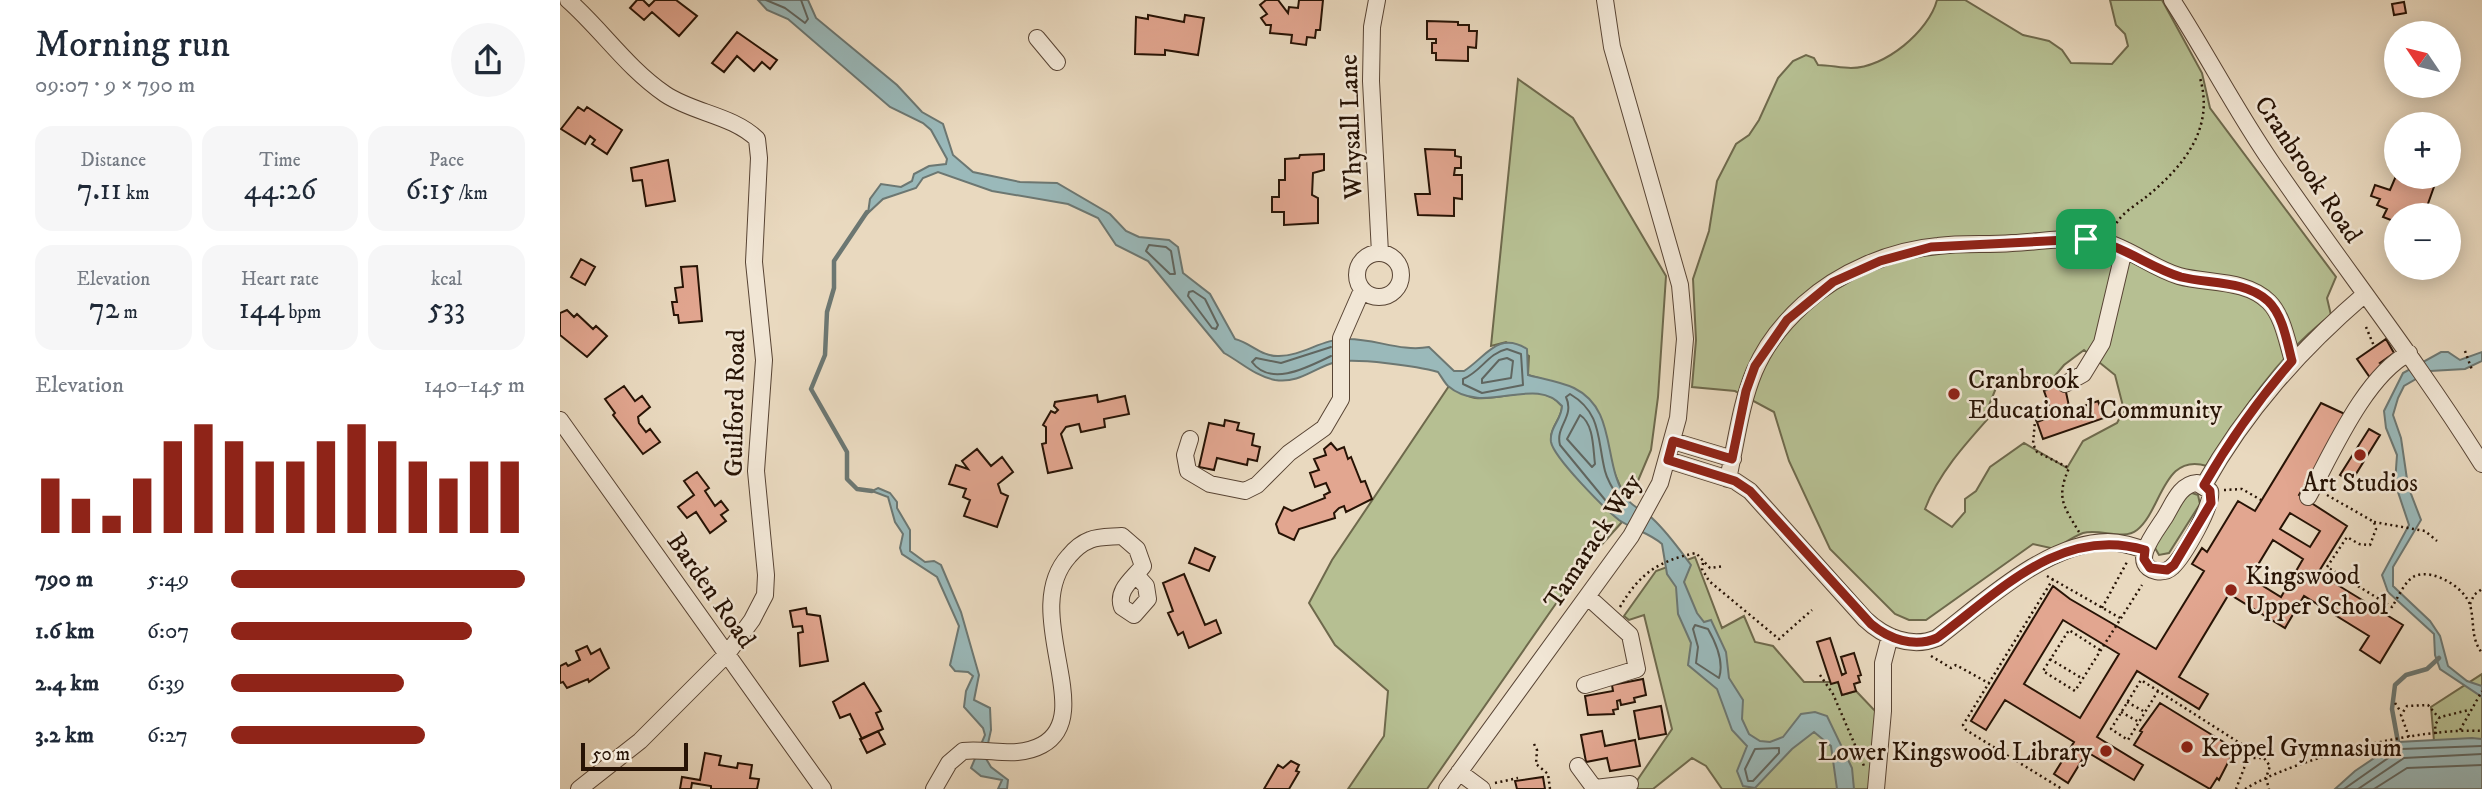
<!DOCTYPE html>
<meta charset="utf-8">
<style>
:root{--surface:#fff;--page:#f6f6f7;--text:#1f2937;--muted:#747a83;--accent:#8f2418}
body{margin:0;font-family:"IM FELL DW Pica",serif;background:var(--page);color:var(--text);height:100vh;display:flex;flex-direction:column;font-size:26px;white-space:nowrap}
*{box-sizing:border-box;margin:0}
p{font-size:23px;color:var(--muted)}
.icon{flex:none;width:38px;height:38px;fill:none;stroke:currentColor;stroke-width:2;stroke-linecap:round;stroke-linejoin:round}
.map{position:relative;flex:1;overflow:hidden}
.details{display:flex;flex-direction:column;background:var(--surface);width:560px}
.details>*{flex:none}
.needle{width:46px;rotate:305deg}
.controls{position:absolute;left:1824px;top:21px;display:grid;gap:14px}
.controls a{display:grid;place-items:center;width:77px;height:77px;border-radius:50%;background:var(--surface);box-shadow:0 4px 18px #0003;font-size:35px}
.scale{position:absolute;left:21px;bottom:18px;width:107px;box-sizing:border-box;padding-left:7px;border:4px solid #271305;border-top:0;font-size:19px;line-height:24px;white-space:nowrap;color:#271305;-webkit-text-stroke:5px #f1e6d5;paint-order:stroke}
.pin{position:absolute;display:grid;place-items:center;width:60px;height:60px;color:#fff;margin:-30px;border-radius:14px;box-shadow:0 4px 10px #0006}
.round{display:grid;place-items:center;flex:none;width:74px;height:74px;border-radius:37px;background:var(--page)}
.head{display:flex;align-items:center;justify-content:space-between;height:119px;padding:0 35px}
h1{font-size:38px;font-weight:600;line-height:52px}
.figures{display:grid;grid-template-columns:repeat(3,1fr);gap:10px;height:119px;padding:7px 35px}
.figures div{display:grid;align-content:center;border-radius:18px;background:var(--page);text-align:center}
.figures b{font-size:30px;font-weight:600}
.figures small{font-size:19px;font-weight:400}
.figures p{font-size:19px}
.chart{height:196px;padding:14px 35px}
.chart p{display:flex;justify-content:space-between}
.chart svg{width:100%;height:126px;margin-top:7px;stroke:var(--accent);stroke-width:6}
ul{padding:0 35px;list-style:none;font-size:23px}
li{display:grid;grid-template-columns:112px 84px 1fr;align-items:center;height:52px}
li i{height:18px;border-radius:9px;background:var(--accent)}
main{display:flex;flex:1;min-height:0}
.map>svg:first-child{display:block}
</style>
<main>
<section class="details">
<div class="head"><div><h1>Morning run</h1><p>09:07 · 9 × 790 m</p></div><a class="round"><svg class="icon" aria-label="share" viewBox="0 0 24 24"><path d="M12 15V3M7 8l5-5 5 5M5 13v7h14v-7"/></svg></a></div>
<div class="figures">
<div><p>Distance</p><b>7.11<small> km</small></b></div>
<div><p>Time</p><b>44:26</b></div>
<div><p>Pace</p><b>6:15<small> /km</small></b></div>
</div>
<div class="figures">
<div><p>Elevation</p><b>72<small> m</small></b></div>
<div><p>Heart rate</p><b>144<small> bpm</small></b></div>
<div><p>kcal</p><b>533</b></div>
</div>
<div class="chart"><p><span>Elevation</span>140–145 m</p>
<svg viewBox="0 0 160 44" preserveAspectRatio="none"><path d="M5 44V25M15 44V32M25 44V38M35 44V25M45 44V12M55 44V6M65 44V12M75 44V19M85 44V19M95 44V12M105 44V6M115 44V12M125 44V19M135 44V25M145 44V19M155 44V19"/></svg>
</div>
<ul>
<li><b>790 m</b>5:49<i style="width:100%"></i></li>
<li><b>1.6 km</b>6:07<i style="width:82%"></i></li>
<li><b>2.4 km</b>6:39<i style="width:59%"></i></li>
<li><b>3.2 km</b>6:27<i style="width:66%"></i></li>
</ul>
</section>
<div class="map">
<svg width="1922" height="789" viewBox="0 0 1922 789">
<rect width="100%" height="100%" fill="#e9d9bf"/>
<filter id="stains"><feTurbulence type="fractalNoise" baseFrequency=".00286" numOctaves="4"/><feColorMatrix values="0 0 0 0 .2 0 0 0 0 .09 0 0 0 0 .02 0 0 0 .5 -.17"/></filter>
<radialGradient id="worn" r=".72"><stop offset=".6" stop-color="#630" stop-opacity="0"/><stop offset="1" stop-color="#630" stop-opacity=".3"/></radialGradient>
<path fill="#b6bf92" stroke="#6e694c" stroke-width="2" fill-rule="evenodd" d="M1377,0H1405L1463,35L1489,41L1502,50L1511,63L1552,64L1568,46L1565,34L1556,25L1550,0H1602L1642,73L1650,108L1776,277L1767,298L1771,315C1719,354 1682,411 1647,466C1603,452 1602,510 1577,530C1563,541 1540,528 1523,533C1514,536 1503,544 1495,549L1473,544L1366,620H1349L1335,614L1270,549L1229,461L1214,412L1175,391L1132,387L1136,340L1133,279L1149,231L1157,181L1176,144L1189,135L1199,120L1218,78L1233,61L1246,55L1254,58L1258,65C1269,65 1281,68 1291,68C1325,68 1369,31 1377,0ZM1524,350L1555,375L1564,410L1557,423L1523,441L1507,468L1464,443L1430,467L1416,491L1405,499V512L1392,527L1365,509C1379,472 1408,441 1434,412L1429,405L1436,388L1450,381L1489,383L1504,365Z
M958,79L1013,118L1106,276L1098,397L1091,450L1069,502C1024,431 1076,404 968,375L969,356L946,342L931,346Z
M889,386C896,389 907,397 915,398C943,402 979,379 1002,406C1002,418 992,425 991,437C990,455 1046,509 1062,522L1020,569L867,789H788L824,736L828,691L775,645L749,603L772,560Z
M1632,493L1638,495L1640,504L1609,553L1599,555L1595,548L1597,541L1627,494Z
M1135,557L1162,628L1184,616L1195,642L1213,646L1244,682H1278L1282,695L1296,691L1318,714L1310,789H1162L1146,766L1132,758L1093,789H1076L1074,785L1112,729L1084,615L1069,620L1064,616L1096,571Z
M1922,674V739L1874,741L1871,707Z"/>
<path fill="#9ab9ba" stroke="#6c7772" stroke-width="2" d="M198,0H248L256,18L337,85L362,112L383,124L393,155L413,172L460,182L497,183L550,214L566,231L579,237L609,240L618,247L623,273L650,294L675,339C691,343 702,357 719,356C743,356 763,338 788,339C816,339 841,352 869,347L894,371H904C925,358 938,330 967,349L968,375C983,379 1001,382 1014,388C1059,410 1041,466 1068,500C1074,508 1086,512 1093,519C1108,533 1119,549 1131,565L1124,582L1137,613L1144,622L1151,620L1166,652L1169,678L1183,700L1182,719L1189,734L1200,741L1210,742L1223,737L1241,714L1255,712L1267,716L1292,768L1294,789H1277L1271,746L1254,732L1232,749L1195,788L1183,786L1177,771L1187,746L1172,730L1157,689L1128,665L1131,643L1118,614L1116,587L1107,574L1102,544C1090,533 1072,529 1059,520C1045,509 994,458 991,442C989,428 1002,419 1002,406C975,374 924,417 888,386C884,382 881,376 878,372C857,366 797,358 776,362C755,367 740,384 715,380C695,376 682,363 664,353L588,261L556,245L538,218L508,204L432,191L378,172L363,178L356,188L323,199L308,213L310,199L321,184L341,187L352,181L354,174L369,166L386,164L387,159L371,130L363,123L330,107L228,19L207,10Z
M1881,352H1888L1900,360L1922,352V361L1905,369L1870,371L1844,386L1838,398L1833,415L1841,438L1848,486L1861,520L1833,567V586L1870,621L1880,636L1888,666L1907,681L1922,686V697L1880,669L1875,655L1874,634L1828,592L1822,575L1849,525L1835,483L1837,455L1826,428L1824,411L1843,373Z
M318,488L330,493L337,502V508L350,530V551L365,562L374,561L381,565L401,612L419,675L414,700L430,708L431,730L425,757L431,767L448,780L447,789H438L442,780L421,776L411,768L425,735L423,728L404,707L406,691L413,676L408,672L395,671L390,665L399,626L377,577L342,554L340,548L343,534L335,522L328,497L312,491Z
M1912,738L1922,739V789H1775L1795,771L1838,742Z"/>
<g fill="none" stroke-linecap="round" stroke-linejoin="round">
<path stroke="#606660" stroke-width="2" d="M206,0L225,8L245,23L248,19L241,0
M589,245L606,247L611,251L615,274H610L586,251Z
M633,291L645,299L658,325L656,329L652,328L628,296L629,292Z
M771,347L721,363L696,358L692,362C711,388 750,366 771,356
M947,349L961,354L963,385L922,393L903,384V379C921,372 928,353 947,349Z
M947,358L953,361L951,378L922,383V379L939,360Z
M1010,394C1042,413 1037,439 1045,471C1048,483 1056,494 1063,505L1061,509L1046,501L1000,445C995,426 1015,417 1006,397Z
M1020,415C1034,424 1033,449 1035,464L1032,467L1007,439Z
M1135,625L1148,629C1156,643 1164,663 1159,678L1136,663L1138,647L1133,629Z
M1219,748V753L1193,781H1188L1185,769L1195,749Z
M1784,789L1841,749L1922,746
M1798,789L1844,758L1922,754
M1814,789L1847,768L1922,765"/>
<path stroke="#6c7772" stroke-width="4.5" d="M307,212L274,261V288L267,312L265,355L251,389L287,452V479L297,489L312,491
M1838,742L1832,709L1835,685L1846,675L1867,669L1879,658"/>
</g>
<path fill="#e2a690" stroke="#271305" stroke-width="2" fill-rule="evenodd" d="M77,0H83L89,6L95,0H116L137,16L119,36L92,12L84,20L70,8Z
M706,0H718L728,13L729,7L738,8L739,0H763L760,30H756L755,38L747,37L746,45L731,43L732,35L710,33L711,25H706L701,18L707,14L700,5Z
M1844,2L1846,13L1834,15L1832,4Z
M588,15L624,22L625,15L644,18L638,55L605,50V55L575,54L576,17L588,19Z
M867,21L898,22V25H909V31H917L916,48L908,47V61L876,60V53H872V43H876V39H867Z
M177,32L217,60L210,69L202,62L194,71L177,56L164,72L152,63Z
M18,107L24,111L27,107L62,130L47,154L32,144L35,140L30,136L25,144L1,129Z
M865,149L895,150V156L901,157V168H895L894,175H902V199L894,198V216L858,215L855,194H870Z
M764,154V170L753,173L752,195L758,198V223L724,225V212H712V197H719V180H725V159L739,158L740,155Z
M108,160L115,201L86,206L82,180L73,181L71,168Z
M1836,176L1868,177L1876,181L1864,215H1836V222L1823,217L1827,209L1817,205L1820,199L1811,196L1815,185L1830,190Z
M21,259L35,267L25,285L11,277Z
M137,266L142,321L119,323L118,315H114L112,302H117L115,288L123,287L121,267Z
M7,310L14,317L17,314L33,329L36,326L47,336L27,357L0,335V313Z
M1826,339L1834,353L1820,363L1823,365L1811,379L1797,359Z
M1503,378L1510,411L1538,401L1544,418L1483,439L1477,422L1493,416L1484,391L1491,388L1489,383Z
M64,386L75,401L82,396L90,407L78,417L79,423L86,432L90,429L100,442L83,454L53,415L55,413L45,399Z
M537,395L538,402L565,396L569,414L544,419L545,427L521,432L519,424L506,427L501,434L512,468L488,473L482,444L486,443V427L483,425L491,411L495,413L498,410L494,406L495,402Z
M1761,403L1787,415L1739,495L1787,526L1758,573L1843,625L1820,663L1800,650L1809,636L1744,596L1725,628L1669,594L1619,677L1648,694L1639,709L1577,671L1537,737L1583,765L1574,780L1527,752L1508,783L1494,774L1514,742L1445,700L1426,730L1411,721L1493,586L1510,599L1596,649L1644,571L1632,564L1642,548L1647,552L1678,501L1695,511ZM1730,513L1760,531L1750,547L1720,529ZM1713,540L1743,559L1721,597L1690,578ZM1503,620L1559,654L1520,718L1464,684Z
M665,420L679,423L677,430L694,434L692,445L700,447L697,461L688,459L687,465L657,458L654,470L639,467L649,423L664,426Z
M1809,429L1820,435L1791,482L1780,475Z
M771,443L777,450L784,447L788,459L791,457L801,482L805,481L812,499L786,512L784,506L779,508L774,513L775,518L739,529L734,540L719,533L716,524L724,507L732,511L765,498L764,495L770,492L766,483L755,487L750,473L759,470L754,459L766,455L764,449Z
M417,449L431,466L442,457L453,472L438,484L441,493L448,496L437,527L404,516L410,500L403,497L406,489L389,484L396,465L408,469L402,461Z
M137,472L149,488L145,491L155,506L161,501L168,510L161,515L166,521L150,533L136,512L127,518L118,507L134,495L124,481Z
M635,548L655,557L649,571L629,563Z
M624,574L645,625L656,620L661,633L629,648L623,632L618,635L608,613L613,611L603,583Z
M246,608L247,614L260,616L268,661L240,666L238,633L243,632L242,626L233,627L230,611Z
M1270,638L1282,675L1286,673L1281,657L1294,653L1301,675L1298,676L1300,682L1294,684L1296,691L1282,695L1278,682L1271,684L1257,642Z
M27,646L31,654L40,649L49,668L29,682L28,679L7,688L3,682L0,683V666L6,663L8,666L20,660L16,651Z
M1083,679L1086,695L1074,698L1075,702L1061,705L1060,700L1057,701L1058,709L1053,710L1054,714L1028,715L1025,696L1053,691L1052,685Z
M304,683L321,711L316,713L323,729L302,739L290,714L280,718L273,702Z
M1600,703L1675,749L1659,780L1657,778L1650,789L1574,745L1582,732L1580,731Z
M1101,706L1106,734L1079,739L1074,711Z
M318,731L325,744L307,753L300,739Z
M1042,731L1045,746L1075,740L1080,766L1050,771L1047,758L1026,762L1021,735Z
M145,753L161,756L159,765L177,768L178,763L192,765L190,778L199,779L197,789H151V786L132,783L131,789H120L122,777L140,780Z
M731,761L739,765L736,771L739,772L729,789H704L718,765L723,768Z
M983,777L985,789H957L955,781Z"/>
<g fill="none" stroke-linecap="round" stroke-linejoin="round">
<g stroke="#584434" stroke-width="18">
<path id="minor" d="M8,0C42,30 67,68 105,94C133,113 172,115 197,139L199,158L194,262L204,360L196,471L206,575L205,595L192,620L167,654L80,741L19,789
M817,0L812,27L811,81L820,253
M1612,0C1647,54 1676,111 1712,163C1781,264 1857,360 1922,464
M477,38L497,62
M797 275a22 22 0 1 1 44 0a22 22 0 1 1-44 0Z
M1505,384L1523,374L1542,343L1564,250
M0,420L263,789
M630,439L625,455L628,471L650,484L685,491L697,485L729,453L764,428L781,399V338L802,290
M1113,441L1173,459
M1108,460L1175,481L1190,491L1305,619C1324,637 1351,649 1377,638C1423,603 1487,542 1548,542C1561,542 1573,546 1585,550
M1168,479C1184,405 1184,358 1244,304C1279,272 1331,250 1378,246C1403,243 1428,245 1452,243C1482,242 1513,235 1542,241C1570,248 1592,268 1619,276C1648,284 1686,279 1709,302C1723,316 1727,342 1733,361
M1637,483L1650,491C1654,504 1623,557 1612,567C1608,571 1602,572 1596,571C1568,564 1597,530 1605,517C1613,504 1620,484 1637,483Z
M1644,485C1686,410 1740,350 1805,294
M1748,497C1772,453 1805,376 1849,353
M1025,685L1077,669L1070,635L1028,597
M1018,766L1035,789
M899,772L922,789
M1035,788L1070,784
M374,789L389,763L403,751C431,748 456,759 482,745C539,714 458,612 509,556C514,550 522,543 530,540C539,536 552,537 562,536L577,549L583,566C573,579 556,590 562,607L574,615L588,599L586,586L576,575
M887,789L1071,536L1100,483L1118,418L1125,339L1120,285L1052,47L1045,0
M1316,789L1323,711V663L1330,636"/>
</g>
<path stroke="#271305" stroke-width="2.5" stroke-dasharray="2 3.5" stroke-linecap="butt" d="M1554,228C1559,215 1574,206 1585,198C1623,167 1655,129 1640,78
M1806,327L1814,346
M1905,351L1912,370
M1492,413L1475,421L1473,444L1477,452L1509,468C1496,498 1503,505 1519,532
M1664,490L1682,489L1701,500
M1767,495L1814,522L1816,529L1810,545L1799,544L1787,537L1767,567L1832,607C1838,598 1845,580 1855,576C1873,568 1905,588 1910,605C1915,623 1910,637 1922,653
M1814,522L1865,531L1877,541
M1143,563L1142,569L1149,581L1219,639L1252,610
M1487,576L1560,618
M1493,579L1403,725L1406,730L1502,789
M1910,604L1914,595L1922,589
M1060,607C1080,573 1098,561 1136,553L1150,568L1164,566
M1542,608L1567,562
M1540,650L1509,630L1483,671L1515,691L1582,585
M1371,656L1391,668L1396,665L1432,685
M1490,659L1523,679
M1260,675L1273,694L1304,766
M1598,691L1568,740L1551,729L1581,680L1686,747L1688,758L1676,789
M1567,702L1585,712
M1835,703L1841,712
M1561,712L1579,722
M1900,730L1922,691
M1876,734L1875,725L1880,717L1909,710
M1849,737L1841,715L1847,706L1868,705L1879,718
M974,744L977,750L976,764L988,774L990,789
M1688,758H1704L1710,766L1706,778L1709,789
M935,783L958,778
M1685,789C1738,757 1861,727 1922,731"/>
<use href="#minor" stroke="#f1e6d5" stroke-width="16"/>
</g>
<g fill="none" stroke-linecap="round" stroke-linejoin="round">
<g stroke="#fff" stroke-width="14">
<path id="route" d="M1526,239C1562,244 1588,267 1621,277C1649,284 1685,280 1708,301C1723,315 1727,342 1732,361C1699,399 1670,440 1644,485L1650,491L1651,503L1614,565L1607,570L1590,568L1584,559L1585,550C1501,525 1439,592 1377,638C1354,648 1329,639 1311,624L1190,491L1175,481L1108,460L1113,441L1172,459L1186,391L1195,366L1227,320L1273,282L1320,261L1371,247Z"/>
</g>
<use href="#route" stroke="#8f2418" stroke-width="9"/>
</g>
<g fill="#8f2418" stroke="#f1e6d5" stroke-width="2.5">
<circle cx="1394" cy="394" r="7"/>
<circle cx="1800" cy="455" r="7"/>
<circle cx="1671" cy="590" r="7"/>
<circle cx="1627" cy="747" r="7"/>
<circle cx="1546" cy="751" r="7"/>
</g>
<g text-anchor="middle" stroke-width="5" stroke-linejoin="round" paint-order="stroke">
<g font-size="26" fill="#271305" stroke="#f1e6d5">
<text transform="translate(790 127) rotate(-92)" y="9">Whysall Lane</text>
<text transform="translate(1749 169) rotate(56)" y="9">Cranbrook Road</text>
<text transform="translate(174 403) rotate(-89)" y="9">Guilford Road</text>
<text transform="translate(1032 541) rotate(-57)" y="9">Tamarack Way</text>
<text transform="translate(152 590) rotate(55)" y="9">Barden Road</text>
</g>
<g font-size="26" fill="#271305" stroke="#f1e6d5" text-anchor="start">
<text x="1408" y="388">Cranbrook<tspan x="1408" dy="30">Educational Community</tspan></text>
<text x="1800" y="491" text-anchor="middle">Art Studios</text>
<text x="1685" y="584">Kingswood<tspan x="1685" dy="30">Upper School</tspan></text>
<text x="1641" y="756">Keppel Gymnasium</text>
<text x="1532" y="760" text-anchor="end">Lower Kingswood Library</text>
</g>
</g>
<rect width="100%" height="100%" filter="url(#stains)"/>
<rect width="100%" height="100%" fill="url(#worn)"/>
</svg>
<div class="controls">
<a><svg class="needle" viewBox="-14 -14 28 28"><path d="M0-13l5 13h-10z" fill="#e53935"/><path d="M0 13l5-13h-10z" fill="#747a83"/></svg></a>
<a>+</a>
<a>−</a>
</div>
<div class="scale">50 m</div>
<div class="pin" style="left:1526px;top:239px;background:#1e9e55"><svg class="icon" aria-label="arrive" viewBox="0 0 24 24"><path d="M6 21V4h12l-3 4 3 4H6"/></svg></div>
</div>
</main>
